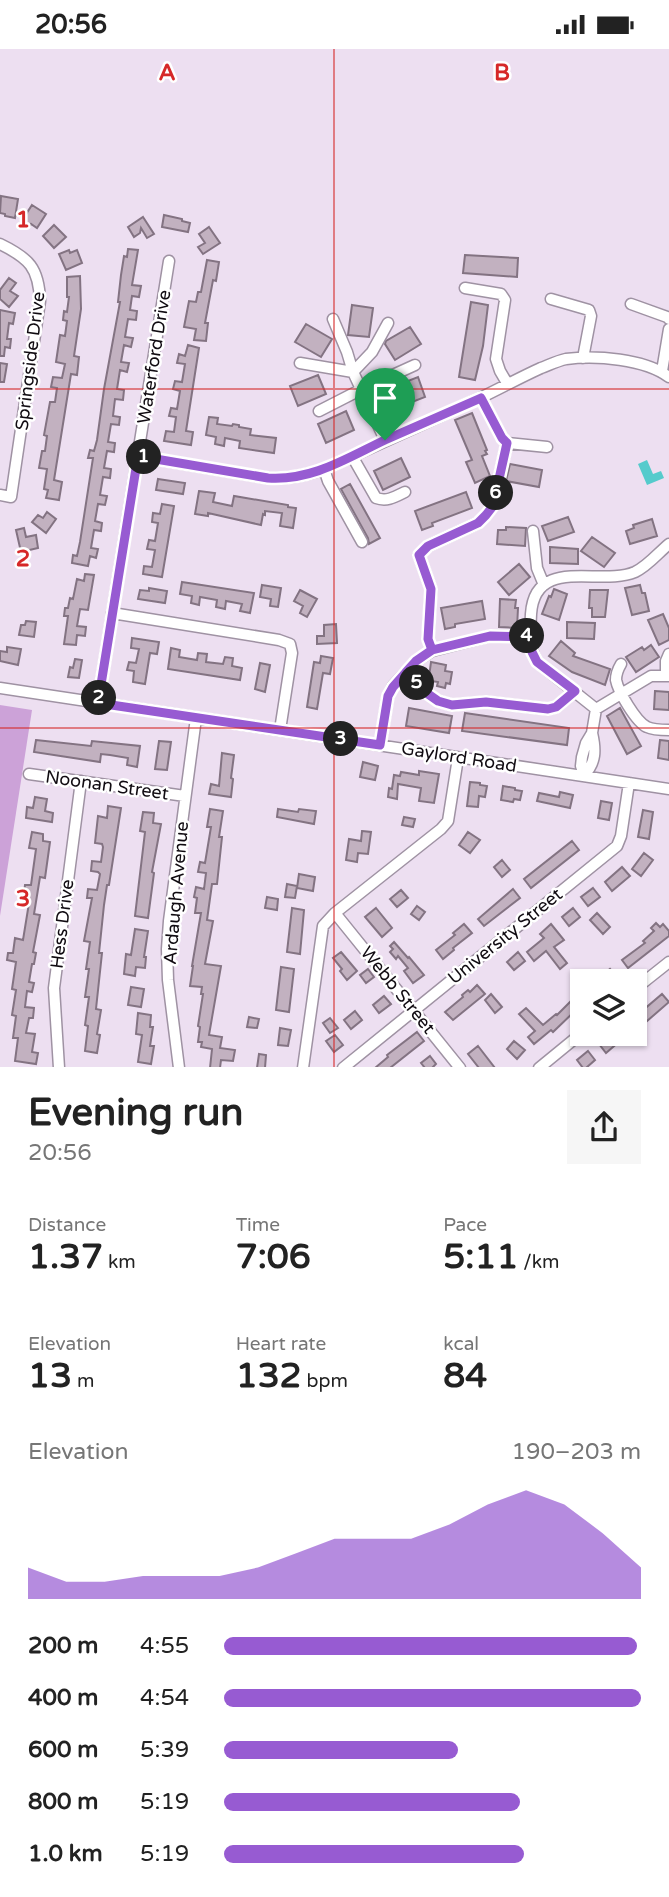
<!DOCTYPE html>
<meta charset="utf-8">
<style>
:root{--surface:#fff;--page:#f6f6f6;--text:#222;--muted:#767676;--accent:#975bd2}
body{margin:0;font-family:"Varela Round",sans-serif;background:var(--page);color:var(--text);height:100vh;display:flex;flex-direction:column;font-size:26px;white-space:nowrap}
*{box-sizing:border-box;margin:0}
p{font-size:23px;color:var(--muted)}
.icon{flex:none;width:38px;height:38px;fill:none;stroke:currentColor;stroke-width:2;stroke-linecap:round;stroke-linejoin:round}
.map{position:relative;height:1018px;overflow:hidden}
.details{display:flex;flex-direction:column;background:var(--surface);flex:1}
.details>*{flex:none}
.fabs{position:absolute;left:570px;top:920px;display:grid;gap:14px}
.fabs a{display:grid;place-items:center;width:77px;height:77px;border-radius:0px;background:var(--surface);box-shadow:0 2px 5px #0004;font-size:35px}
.pin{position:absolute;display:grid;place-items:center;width:60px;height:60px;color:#fff;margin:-72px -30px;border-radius:50% 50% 50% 0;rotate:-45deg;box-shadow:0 0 7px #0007}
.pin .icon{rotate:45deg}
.km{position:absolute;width:35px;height:35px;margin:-18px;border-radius:50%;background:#222;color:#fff;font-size:19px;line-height:35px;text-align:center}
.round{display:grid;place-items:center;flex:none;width:74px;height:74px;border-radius:0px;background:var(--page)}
.summary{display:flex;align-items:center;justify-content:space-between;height:119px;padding:0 28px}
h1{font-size:38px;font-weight:800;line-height:52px}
.stats{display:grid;grid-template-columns:repeat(3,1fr);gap:10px;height:119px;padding:7px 28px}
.stats div{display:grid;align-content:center}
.stats b{font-size:35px;font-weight:800}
.stats small{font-size:19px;font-weight:400}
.stats p{font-size:19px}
.chart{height:196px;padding:14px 28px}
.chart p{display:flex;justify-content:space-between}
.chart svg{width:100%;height:126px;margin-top:7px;fill:var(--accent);opacity:.7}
ul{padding:0 28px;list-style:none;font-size:23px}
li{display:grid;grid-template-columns:112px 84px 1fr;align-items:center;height:52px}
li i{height:18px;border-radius:9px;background:var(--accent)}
.status{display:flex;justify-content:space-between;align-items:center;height:49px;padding:0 35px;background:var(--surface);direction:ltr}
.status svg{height:19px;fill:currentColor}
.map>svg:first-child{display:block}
</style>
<div class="status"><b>20:56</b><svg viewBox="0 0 49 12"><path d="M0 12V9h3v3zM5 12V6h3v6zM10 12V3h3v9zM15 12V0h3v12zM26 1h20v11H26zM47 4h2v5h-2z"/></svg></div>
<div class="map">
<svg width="669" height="1019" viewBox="0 0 669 1019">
<rect width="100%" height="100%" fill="#eddff1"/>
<path fill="#cca2d8" d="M0,656L32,661L0,867Z"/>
<path fill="#55cbcc" d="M647,411L653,425L661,422L664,429L647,436L638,415Z"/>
<path fill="#c2b1c0" stroke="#837382" stroke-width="2" d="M1,147L18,150L15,169L5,167V165L0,164Z
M32,156L46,165L37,179L31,175L29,178L21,173Z
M164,166L182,170V172L190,174L188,183L162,178Z
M143,168L154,185L147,189L141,179L140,184L134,188L128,178Z
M54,176L66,188L54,199L43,187Z
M209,178L220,194L203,205L198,198L205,194L199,185Z
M128,200L138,201L132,236L141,237L139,248L132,247L130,261L137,262L136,271L128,270L125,288L133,289L131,298L124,296L121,313L129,314L127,323L120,321L117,340L124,341L123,351L115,350L113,367L120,368L119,376L111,375L108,393L115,394L114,403L107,402L104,419L111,420L110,429L103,428L100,446L107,447L105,456L98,455L95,472L102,474L101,482L94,481L91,499L98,500L96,509L90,507L88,517L72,514L73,506L77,507L80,493L93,409H88L90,401L94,402L97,391L104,340L120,253H118L121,226L124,207L127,208Z
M69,201L70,204L77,201L82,214L66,221L59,205Z
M465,206L518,209L517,228L463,224Z
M207,211L219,213L216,232L213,231L205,274H208L206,292L194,291L196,280L184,278L189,252L196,253L198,243H201Z
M80,227L81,260L74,307L79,308L77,326L71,325L54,431L62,433L59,451L46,449L48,441L44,440L47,420L39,419L42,402H45L47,387L44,386L50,353H55L57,339L51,338L53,328L62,329L65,315L56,313L60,286L65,287L67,272L63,271L64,262L67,263L69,248H67V228Z
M9,229L16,234L10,242L18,247L9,258L0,250V241Z
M471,253L488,256L483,297L475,331L459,328Z
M352,256L373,259L369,288L348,286Z
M0,261L15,264L13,275L9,274L7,290H11L10,299L5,298L4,307H0Z
M306,275L332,290L321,308L295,293Z
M410,278L421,295L395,311L385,295L386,292Z
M188,296L199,299L186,382L193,383L191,396L164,392L166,382L174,383L176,368L169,367L171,359L177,360L180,342L173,340L175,332L182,333L185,315L177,314L179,305L185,307Z
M0,314L7,315L4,333H0Z
M318,326L326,345L298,357L290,337Z
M418,328L425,348L397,359L390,339Z
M346,362L354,381L326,394L318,375Z
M472,364L487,401L485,402L487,405L482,407L490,427L475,434L466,413L472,411L455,371Z
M209,368L218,369L217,375L232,377L233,375L239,376V378L251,380L250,386L276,389L274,404L239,399L240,392L225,389L224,397L215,395L216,388L206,386Z
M401,409L410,428L383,441L374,422Z
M510,415L542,421L539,438L506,432Z
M158,430L185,434L183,445L156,441Z
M350,435L380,489L369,495L368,489L341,440Z
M199,442L215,444L213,453L232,457L234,447L288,456V458L296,459L293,479L280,477L282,464L265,462V466L263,465L261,476L208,464V467L195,465Z
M466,443L472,459L432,474L433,477L422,481L415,462Z
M162,455L174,457L162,528L143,525L144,517L152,518L155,501L147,500L149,491L155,492L158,474L152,473L153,464L160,465Z
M47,463L56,470L46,484L32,473L38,466L43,469Z
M568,468L574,483L548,492L542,477Z
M652,470L657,487L630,495L626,482L634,479L633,476Z
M506,478L526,479L525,497L497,495L498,481H506Z
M24,479L26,488L36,486L38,499L21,503L16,481Z
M592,488L615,504L604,518L581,502Z
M550,498L578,500V515L550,514Z
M519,515L530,528L509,546L498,533Z
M85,525L94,526L88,561L80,560L77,577L86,578L85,587L77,586L76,596L64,595L68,567H64L65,559H68L70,549L73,550L77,530L84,532Z
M182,533L254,544L250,564L240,562L242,555L226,552L225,560L216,558L217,551L200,548L199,556L191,554L192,547L180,545Z
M262,536L281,539L278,558L270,557L271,550L260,548Z
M640,536L642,544H645L649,562L632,566L625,539Z
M149,539L167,542L165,554L138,550L140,541L149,542Z
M554,540L567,545L559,571L542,565L549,547L551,548Z
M300,541L317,550L307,568L300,564L303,557L294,552Z
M590,541H608L605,568H592V559H589Z
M500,550L516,551L515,559H518L517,579L499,578Z
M482,552L485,570L455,575V578L445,580L441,559Z
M663,565L669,579V591L659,596L648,571Z
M26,572L36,573L34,588L19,586L21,576H25Z
M567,573L595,574L594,590L567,589Z
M336,575L337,594L317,595V587H324V576Z
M132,589L159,593L157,605L150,604L145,635L133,633L134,622L127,621L129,613L136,614L139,600L131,599Z
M561,592L575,604L573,607L610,620L605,636L572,623L549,607Z
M651,596L659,608L636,623L626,608L642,598L644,601Z
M7,598L21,600L18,616L0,612V602L7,603Z
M171,599L180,601L179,608L197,611L198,604L207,605L206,613L223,615L225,608L233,609L232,617L242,619L240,631L168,620Z
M321,607L333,609L330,625L323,624L317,660L307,658L314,613L320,614Z
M75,610L82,611L79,629L68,628L70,618L73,619Z
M431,613L446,616L445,622L452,623L450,635L446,634L445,639L437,637L438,633L431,632L432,629L429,628Z
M260,614L270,616L265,643L255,640Z
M655,642L669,643V661L654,660Z
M409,659L452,667L449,684L406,677Z
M620,659L641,697L627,705L607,667Z
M465,664L569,679L567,696L462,682Z
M36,691L91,697L92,692L140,697L137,718L127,716L128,709L110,706L101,705L100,713L34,703Z
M660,691L669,692V711L658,709Z
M159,692L171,693L167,721L155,720Z
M222,704L234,706L231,729L233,730L231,748L209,745L211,735L219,737Z
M363,713L378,717L375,731L360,728Z
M419,722L439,725L434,754L419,752L421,739L398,735L397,750L388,748L389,739L392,740L394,726L400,727L401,723L419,726Z
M470,733L480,734V736L487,737L485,748L479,747L478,758L467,757Z
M503,737L515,739V741L522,742L520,751L514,750L513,753L501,751Z
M560,743L573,746L570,759L537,752L539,744L559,748Z
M35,748L47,750L45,762L53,764L52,773L26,769L27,758L33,759Z
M601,752L612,754L609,771L598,769Z
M108,757L121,759L109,836H107L104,856L99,904H102L96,960L101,961L97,985L100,986L97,1004L85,1002L88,977L85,976L89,948H85L89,920H86L90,893L84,892L92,849H87L88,840L97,841L100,825L98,823L91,822L92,812L101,813L103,798L102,795L95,794L98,767L107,769Z
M210,760L223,762L219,788H222L217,835H212L207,871L213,872L205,915L221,917L209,986L222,988L220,999L235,1001L233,1012L221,1011L220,1019H210L212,1000L201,998L202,993H198L200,978L198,977L203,945H201L202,938L190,937L193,917H192L201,864H195L197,849L194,848L196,838L204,840L206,824L198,823L200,813L205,814L211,778H207Z
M278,760L298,763L299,760L316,762L314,775L277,768Z
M643,761L653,763L649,790L638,788Z
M143,763L154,764L153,774L161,775L152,823L154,824L148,869L135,867L145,783L140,782Z
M404,768L415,770L413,778L402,776Z
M362,782L371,783L368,805L358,804L357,813L346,811L349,790L361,792Z
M32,783L43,785V792L50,793L45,829L40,828L34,865L40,866L33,903L36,904L34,915H32L29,933L34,934L32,943L27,942L25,958L34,959L33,969H29L26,984L35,985L32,1003L38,1004L36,1015L15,1012L18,989H13L16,967L12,966L16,941L12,940L16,913L7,911L8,904H13L15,889L23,891L29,854L23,853L25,836H31L36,800L29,799Z
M468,783L480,791L470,804L459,796Z
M572,792L579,801L531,839L524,830Z
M644,804L653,811L641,827L632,820Z
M502,811L510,821L502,828L494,818Z
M622,818L630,827L612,842L605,833Z
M299,825L315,828L313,842L297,839Z
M287,835L297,837L295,849L285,848Z
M593,839L600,848L588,857L581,848Z
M513,840L520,849L484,877L478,870Z
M401,841L408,849L397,858L390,850Z
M267,848L278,850L277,861L265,859Z
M417,857L425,863L419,871L411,865Z
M292,859L304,861L300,905L287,903Z
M376,859L392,879L382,888L365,868Z
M573,859L580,868L569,877L562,868Z
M597,864L610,878L603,885L590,871Z
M656,874L660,878L663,875L669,882V887L628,919L622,911L645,894L643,892L654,882L651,879Z
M464,875L472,884L453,899L454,901L443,910L436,901L455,886L453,884Z
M551,875L564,891L554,898L567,914L560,920L546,902L534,912L527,903L544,889L540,885Z
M135,880L148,882L144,908H146L145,919L136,918L135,927L124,925L126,905L131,906Z
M394,893L408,909L409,908L424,926L413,934L404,922L408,919L398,907L396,910L390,903L393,900L390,897Z
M341,903L357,922L347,931L340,922L342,920L333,909Z
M518,903L525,912L514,921L507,913Z
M281,918L294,920L289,963L276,961Z
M368,920L374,928L366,934L360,926Z
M610,920L617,928L611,933H602L599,929Z
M477,936L485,945L453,971L445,963L463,948L462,946L468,941L470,943Z
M131,938L144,940L141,958L128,956Z
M491,945L502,958L495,964L485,951Z
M662,945L669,953L639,979L635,974V968Z
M384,947L391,955L379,964L373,956Z
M570,953L577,960L553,983L551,981L534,995L528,988L535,982L519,965L526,959L543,976L556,965L557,966Z
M355,962L362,971L351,980L344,971Z
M138,964L151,966L150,978H153L150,997H154L151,1015L138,1013L142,986L136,985Z
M249,968L259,970L257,979L247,978Z
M330,969L338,979L330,984L323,974Z
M280,979L291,981L288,997L278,996Z
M417,983L424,992L390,1019H375L388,1008L387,1006Z
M611,985H628L606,1004L599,995Z
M335,986L343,996L334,1003L326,992Z
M514,992L525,1001L517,1010L507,1000Z
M478,997L495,1019H479L468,1005Z
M588,1002L595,1011L586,1019H583L577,1011Z
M259,1005L266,1006L265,1019H257Z
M430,1007L436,1015L432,1019H425L421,1014Z"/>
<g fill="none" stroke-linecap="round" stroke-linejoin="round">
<g stroke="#9f92a3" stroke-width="13">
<path id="minor" d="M0,195C29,209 39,219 40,252L11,448L0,446
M465,239L501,245L505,251L496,310L500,322L507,334
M551,250L589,261L591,267L583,309
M631,255L667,268L669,270
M333,270L347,303L353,323L385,391
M300,314L353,323
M662,322L669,280
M353,323L372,303L388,274
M319,362L362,340L415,316
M507,394L547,398
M137,407L268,429C287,430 304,427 322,421C374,397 426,374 478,350C499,340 519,329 541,319C549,316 557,312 566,310C596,306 645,310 669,328
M352,407L376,449C387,453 395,448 405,443
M324,420L328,432L362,493
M533,482L537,519L544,536
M112,564L279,591L290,595L292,604L280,681
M432,602L428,590L431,540L419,506L428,497L478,474L486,466L493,457L507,394L502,389L481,349
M621,615C618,620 616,624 616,631C618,642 636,673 647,678C653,681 662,681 669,681
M406,623L428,645L438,652L452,656L486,653L548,660L556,658L575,642
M666,627V612L669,605
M0,639L669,740
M98,654L169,212
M596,660L651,627H669
M380,696L388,647L393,637L416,612L432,602L490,587L530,588
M29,725L185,747
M584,726L581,717L582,708L586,694L592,684L596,660L537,613C529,598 530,582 531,565C535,506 600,538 635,523C648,517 658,504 669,495
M584,726C596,714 596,701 592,684
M335,864L460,1019
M635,940L669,913
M59,1019L54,939L81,732
M179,1019L168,931L167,900L169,872L196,669
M303,1019L323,877L335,864L441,780L448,772L458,709
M343,1019L617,797L621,787L629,734
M539,1019L583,983"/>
</g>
<use href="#minor" stroke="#fff" stroke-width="10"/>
</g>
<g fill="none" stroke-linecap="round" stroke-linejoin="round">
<g stroke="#fff" stroke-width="14">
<path id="route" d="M385,391C347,409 312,432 268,429L138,407L98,654L380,696L388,647L393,638L416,612L432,601L490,587L530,588L532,603L537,613L575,642L556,658L548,660L486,653L452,656L438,652L428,645L406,623L416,612L432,601L428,590L431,540L419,506L428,497L478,474L486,466L493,457L507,394L502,389L481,349L385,391"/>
</g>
<use href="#route" stroke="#975bd2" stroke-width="9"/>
</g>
<path fill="none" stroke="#d62828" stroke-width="2" stroke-opacity="0.55" d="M334,0V1019M0,340H669M0,679H669"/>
<g text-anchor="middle" stroke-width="5" stroke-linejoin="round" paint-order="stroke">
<g font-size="18" fill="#100b11" stroke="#fff">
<text transform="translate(154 308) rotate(-81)" y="6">Waterford Drive</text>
<text transform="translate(30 312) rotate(-83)" y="6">Springside Drive</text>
<text transform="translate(459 708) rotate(9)" y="6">Gaylord Road</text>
<text transform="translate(107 736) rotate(8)" y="6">Noonan Street</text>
<text transform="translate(176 844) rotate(-85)" y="6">Ardaugh Avenue</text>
<text transform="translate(62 875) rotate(-83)" y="6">Hess Drive</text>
<text transform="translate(505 887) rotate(-39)" y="6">University Street</text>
<text transform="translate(398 941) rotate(51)" y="6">Webb Street</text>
</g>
</g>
<g font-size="23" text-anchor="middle" font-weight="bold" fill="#d62828" stroke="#fff" stroke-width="5" stroke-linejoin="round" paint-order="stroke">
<text x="167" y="31">A</text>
<text x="502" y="31">B</text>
<text x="23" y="178">1</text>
<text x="23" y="517">2</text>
<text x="23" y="857">3</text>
</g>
</svg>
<div class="fabs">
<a><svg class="icon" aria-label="layers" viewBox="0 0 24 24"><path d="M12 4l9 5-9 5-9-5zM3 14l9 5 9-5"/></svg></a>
</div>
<div class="pin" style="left:385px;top:391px;background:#1e9e55"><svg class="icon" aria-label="arrive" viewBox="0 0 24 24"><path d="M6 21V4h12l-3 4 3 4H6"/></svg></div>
<b class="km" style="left:144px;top:408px">1</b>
<b class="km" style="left:99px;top:649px">2</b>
<b class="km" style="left:341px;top:690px">3</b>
<b class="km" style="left:527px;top:587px">4</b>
<b class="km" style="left:417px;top:634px">5</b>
<b class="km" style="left:496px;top:444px">6</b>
</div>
<section class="details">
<div class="summary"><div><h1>Evening run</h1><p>20:56</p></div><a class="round"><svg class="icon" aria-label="share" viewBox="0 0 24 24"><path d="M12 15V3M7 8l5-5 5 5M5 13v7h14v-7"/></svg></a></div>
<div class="stats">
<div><p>Distance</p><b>1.37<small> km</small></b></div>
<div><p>Time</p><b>7:06</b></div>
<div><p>Pace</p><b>5:11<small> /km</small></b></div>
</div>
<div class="stats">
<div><p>Elevation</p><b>13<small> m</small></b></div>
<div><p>Heart rate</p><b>132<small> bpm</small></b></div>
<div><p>kcal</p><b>84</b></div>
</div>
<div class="chart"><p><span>Elevation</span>190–203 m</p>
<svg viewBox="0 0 160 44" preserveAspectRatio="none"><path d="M0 44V33L10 38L20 38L30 36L40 36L50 36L60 33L70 28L80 23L90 23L100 23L110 18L120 11L130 6L140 11L150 21L160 33V44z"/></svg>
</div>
<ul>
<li><b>200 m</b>4:55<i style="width:99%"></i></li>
<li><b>400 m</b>4:54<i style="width:100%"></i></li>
<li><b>600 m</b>5:39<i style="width:56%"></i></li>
<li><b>800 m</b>5:19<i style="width:71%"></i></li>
<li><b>1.0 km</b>5:19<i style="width:72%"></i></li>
</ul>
</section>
